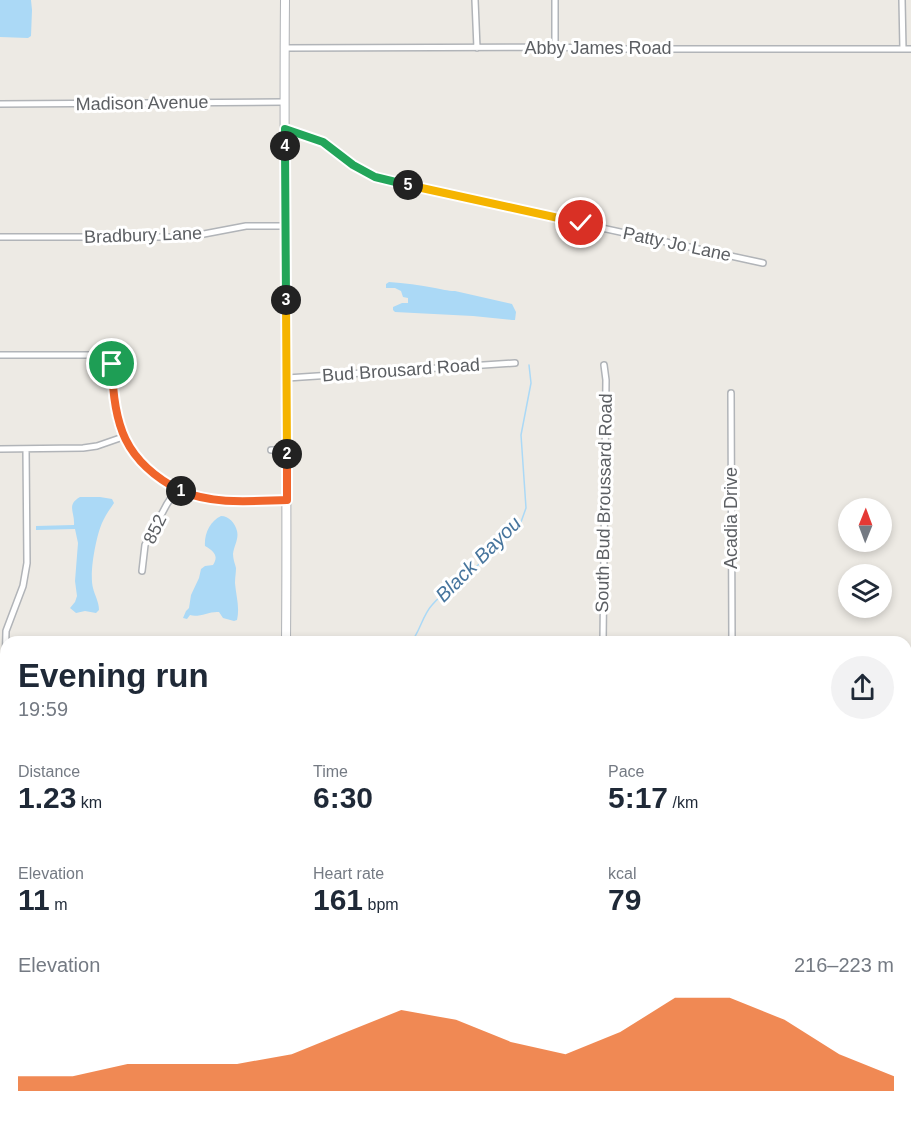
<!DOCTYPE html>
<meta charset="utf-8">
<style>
:root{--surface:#fff;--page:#f2f2f3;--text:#1f2937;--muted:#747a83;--accent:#ea580c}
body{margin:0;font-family:Helvetica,sans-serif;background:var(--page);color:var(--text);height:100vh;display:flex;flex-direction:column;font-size:22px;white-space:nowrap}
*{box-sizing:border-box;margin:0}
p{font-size:20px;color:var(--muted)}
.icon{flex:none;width:33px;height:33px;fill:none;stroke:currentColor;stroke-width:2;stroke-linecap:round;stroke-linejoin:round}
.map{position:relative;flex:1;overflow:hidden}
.details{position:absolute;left:0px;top:636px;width:912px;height:486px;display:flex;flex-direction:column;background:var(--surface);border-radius:18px 18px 0 0;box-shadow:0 3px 9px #0003}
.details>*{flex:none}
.needle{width:39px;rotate:1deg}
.buttons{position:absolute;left:838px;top:498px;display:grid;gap:12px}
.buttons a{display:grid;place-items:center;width:54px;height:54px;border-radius:50%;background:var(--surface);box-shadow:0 3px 9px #0003;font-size:30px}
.pin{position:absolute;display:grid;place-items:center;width:51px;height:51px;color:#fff;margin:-26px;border:3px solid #fff;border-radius:50%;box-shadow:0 2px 6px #0007}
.km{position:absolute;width:30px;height:30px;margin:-15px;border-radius:50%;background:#222;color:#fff;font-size:16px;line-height:30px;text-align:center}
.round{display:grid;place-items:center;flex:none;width:63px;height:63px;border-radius:32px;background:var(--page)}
.summary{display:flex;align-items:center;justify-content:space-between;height:102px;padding:0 18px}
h1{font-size:33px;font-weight:700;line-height:45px}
.figures{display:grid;grid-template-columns:repeat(3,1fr);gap:9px;height:102px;padding:6px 18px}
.figures div{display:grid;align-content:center}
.figures b{font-size:30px;font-weight:700}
.figures small{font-size:16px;font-weight:400}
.figures p{font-size:16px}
.chart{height:168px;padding:12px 18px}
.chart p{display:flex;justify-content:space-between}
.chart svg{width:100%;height:108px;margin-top:6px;fill:var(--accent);opacity:.7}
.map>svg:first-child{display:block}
</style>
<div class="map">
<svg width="911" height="1122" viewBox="0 0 911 1122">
<rect width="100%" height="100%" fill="#edeae4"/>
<path fill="#abd9f6" d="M0,0H31L32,10L31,36L28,38L0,37Z
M389,282C404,283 420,285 435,288C442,289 447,291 455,291L512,304L516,312L515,320H512L473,316L395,312L393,310V307L402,303H408V298L403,297L401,291L395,288H386V284Z
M80,497H100L112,499L114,503C110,509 105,516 102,523C96,537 89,573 93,588C95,596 99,602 99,610L96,613L85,611L76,613L70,608L75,602L77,596L75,581L78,543L75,529L36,530V526L74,525C75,512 66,505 80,497Z
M221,516C229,516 235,523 237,531C239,539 234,546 233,554C233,559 235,564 236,568C236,573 235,577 235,583C236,596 240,607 237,620L234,621L223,618L219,612C209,611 199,618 190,615L187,619L183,618L186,611L189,608L191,595L199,578L201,569L205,566L213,565C219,556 214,551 205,546C204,534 210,521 221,516Z"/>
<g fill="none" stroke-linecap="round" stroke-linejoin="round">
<path stroke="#abd9f6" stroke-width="1.5" d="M411,642C420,632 422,616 432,605C441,594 453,587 464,578C484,561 502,540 521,522L526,508L521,435L531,383L529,365
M231,1116L239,1122"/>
<g stroke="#b1b4b8" stroke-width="8">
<path id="street" d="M475,0L477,48
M555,0V47
M902,0L903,49
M284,48L555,47L617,49H911
M0,104L284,102
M285,129L323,142L353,165L375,177L413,187L763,263
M0,237H188L246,226H285
M0,355H104C110,356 111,358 112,364C112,388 112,414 123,437C139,470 178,495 214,500C238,504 263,501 287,500
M287,378L515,363
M731,393L732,642
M0,449L83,448L97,446L123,437
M271,450H287
M142,571L145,545L167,504L177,489
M603,642L606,380L604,365
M5,672L6,631L23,586L27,563L26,449
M906,1113H911
M10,1116V1122
M784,1122V1116"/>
</g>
<g stroke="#b0b3b7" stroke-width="10">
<path id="secondary" d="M285,0C283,214 288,428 286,642
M0,672H6
M906,681H911
M288,1116V1122"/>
</g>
<use href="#street" stroke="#fff" stroke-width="5"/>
<use href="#secondary" stroke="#fff" stroke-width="8"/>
</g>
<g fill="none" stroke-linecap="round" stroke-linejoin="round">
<g stroke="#fff" stroke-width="12">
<path id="split-1" d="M112,364C113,424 124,462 181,491"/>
</g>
<g stroke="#fff" stroke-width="12">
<path id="split-2" d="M181,491C215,505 251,501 287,500V454"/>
</g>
<g stroke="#fff" stroke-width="12">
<path id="split-3" d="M286,300L287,454"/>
</g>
<g stroke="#fff" stroke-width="12">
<path id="split-4" d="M285,146L286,300"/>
</g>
<g stroke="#fff" stroke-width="12">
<path id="split-5" d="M285,146V129L323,142L353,165L375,177L408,185"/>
</g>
<g stroke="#fff" stroke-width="12">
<path id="split-6" d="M408,185L581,223"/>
</g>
<use href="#split-1" stroke="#f0652b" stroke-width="8"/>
<use href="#split-2" stroke="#f0652b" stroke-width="8"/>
<use href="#split-3" stroke="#f5b400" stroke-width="8"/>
<use href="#split-4" stroke="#22a559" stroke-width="8"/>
<use href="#split-5" stroke="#22a559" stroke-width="8"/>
<use href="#split-6" stroke="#f5b400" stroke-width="8"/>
</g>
<g text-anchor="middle" stroke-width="6" stroke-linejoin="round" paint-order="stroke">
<g font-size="18" fill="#5c5f63" stroke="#fff">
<text x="598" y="54">Abby James Road</text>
<text transform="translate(142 103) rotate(-1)" y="6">Madison Avenue</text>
<text transform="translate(143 235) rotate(-2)" y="6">Bradbury Lane</text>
<text transform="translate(677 244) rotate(12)" y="6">Patty Jo Lane</text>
<text transform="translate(401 370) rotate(-4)" y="6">Bud Brousard Road</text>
<text transform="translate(604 503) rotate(-89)" y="6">South Bud Broussard Road</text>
<text transform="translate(731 518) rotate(-90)" y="6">Acadia Drive</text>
<text transform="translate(155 529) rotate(-64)" y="6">852</text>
</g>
<g font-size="20" font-style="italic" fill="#47759d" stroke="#fff">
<text transform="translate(478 559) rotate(-45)" y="7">Black Bayou</text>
</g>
</g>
</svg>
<div class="buttons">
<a><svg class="needle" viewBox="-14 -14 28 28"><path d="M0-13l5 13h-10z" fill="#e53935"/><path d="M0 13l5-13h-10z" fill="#747a83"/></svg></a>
<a><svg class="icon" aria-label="layers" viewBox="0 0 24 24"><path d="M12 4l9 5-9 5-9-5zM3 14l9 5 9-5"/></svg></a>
</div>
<div class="pin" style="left:112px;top:364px;background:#1e9e55"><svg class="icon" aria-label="arrive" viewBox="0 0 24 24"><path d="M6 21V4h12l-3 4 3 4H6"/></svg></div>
<div class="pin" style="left:581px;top:223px;background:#d93025"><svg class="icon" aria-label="check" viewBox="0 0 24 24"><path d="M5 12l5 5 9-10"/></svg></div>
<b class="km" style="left:181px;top:491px">1</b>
<b class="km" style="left:287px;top:454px">2</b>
<b class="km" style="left:286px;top:300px">3</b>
<b class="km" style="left:285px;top:146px">4</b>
<b class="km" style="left:408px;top:185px">5</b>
<section class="details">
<div class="summary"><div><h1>Evening run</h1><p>19:59</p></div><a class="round"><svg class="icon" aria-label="share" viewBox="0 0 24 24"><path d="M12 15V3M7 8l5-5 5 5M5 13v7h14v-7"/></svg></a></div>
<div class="figures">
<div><p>Distance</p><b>1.23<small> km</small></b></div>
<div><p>Time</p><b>6:30</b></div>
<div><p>Pace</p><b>5:17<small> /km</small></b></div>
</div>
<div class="figures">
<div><p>Elevation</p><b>11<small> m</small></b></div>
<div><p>Heart rate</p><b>161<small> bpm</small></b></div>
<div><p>kcal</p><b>79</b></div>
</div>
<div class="chart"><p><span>Elevation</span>216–223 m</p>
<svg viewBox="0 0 160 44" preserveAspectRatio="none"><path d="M0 44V38L10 38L20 33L30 33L40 33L50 29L60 20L70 11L80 15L90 24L100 29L110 20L120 6L130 6L140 15L150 29L160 38V44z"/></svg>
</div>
</section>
</div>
